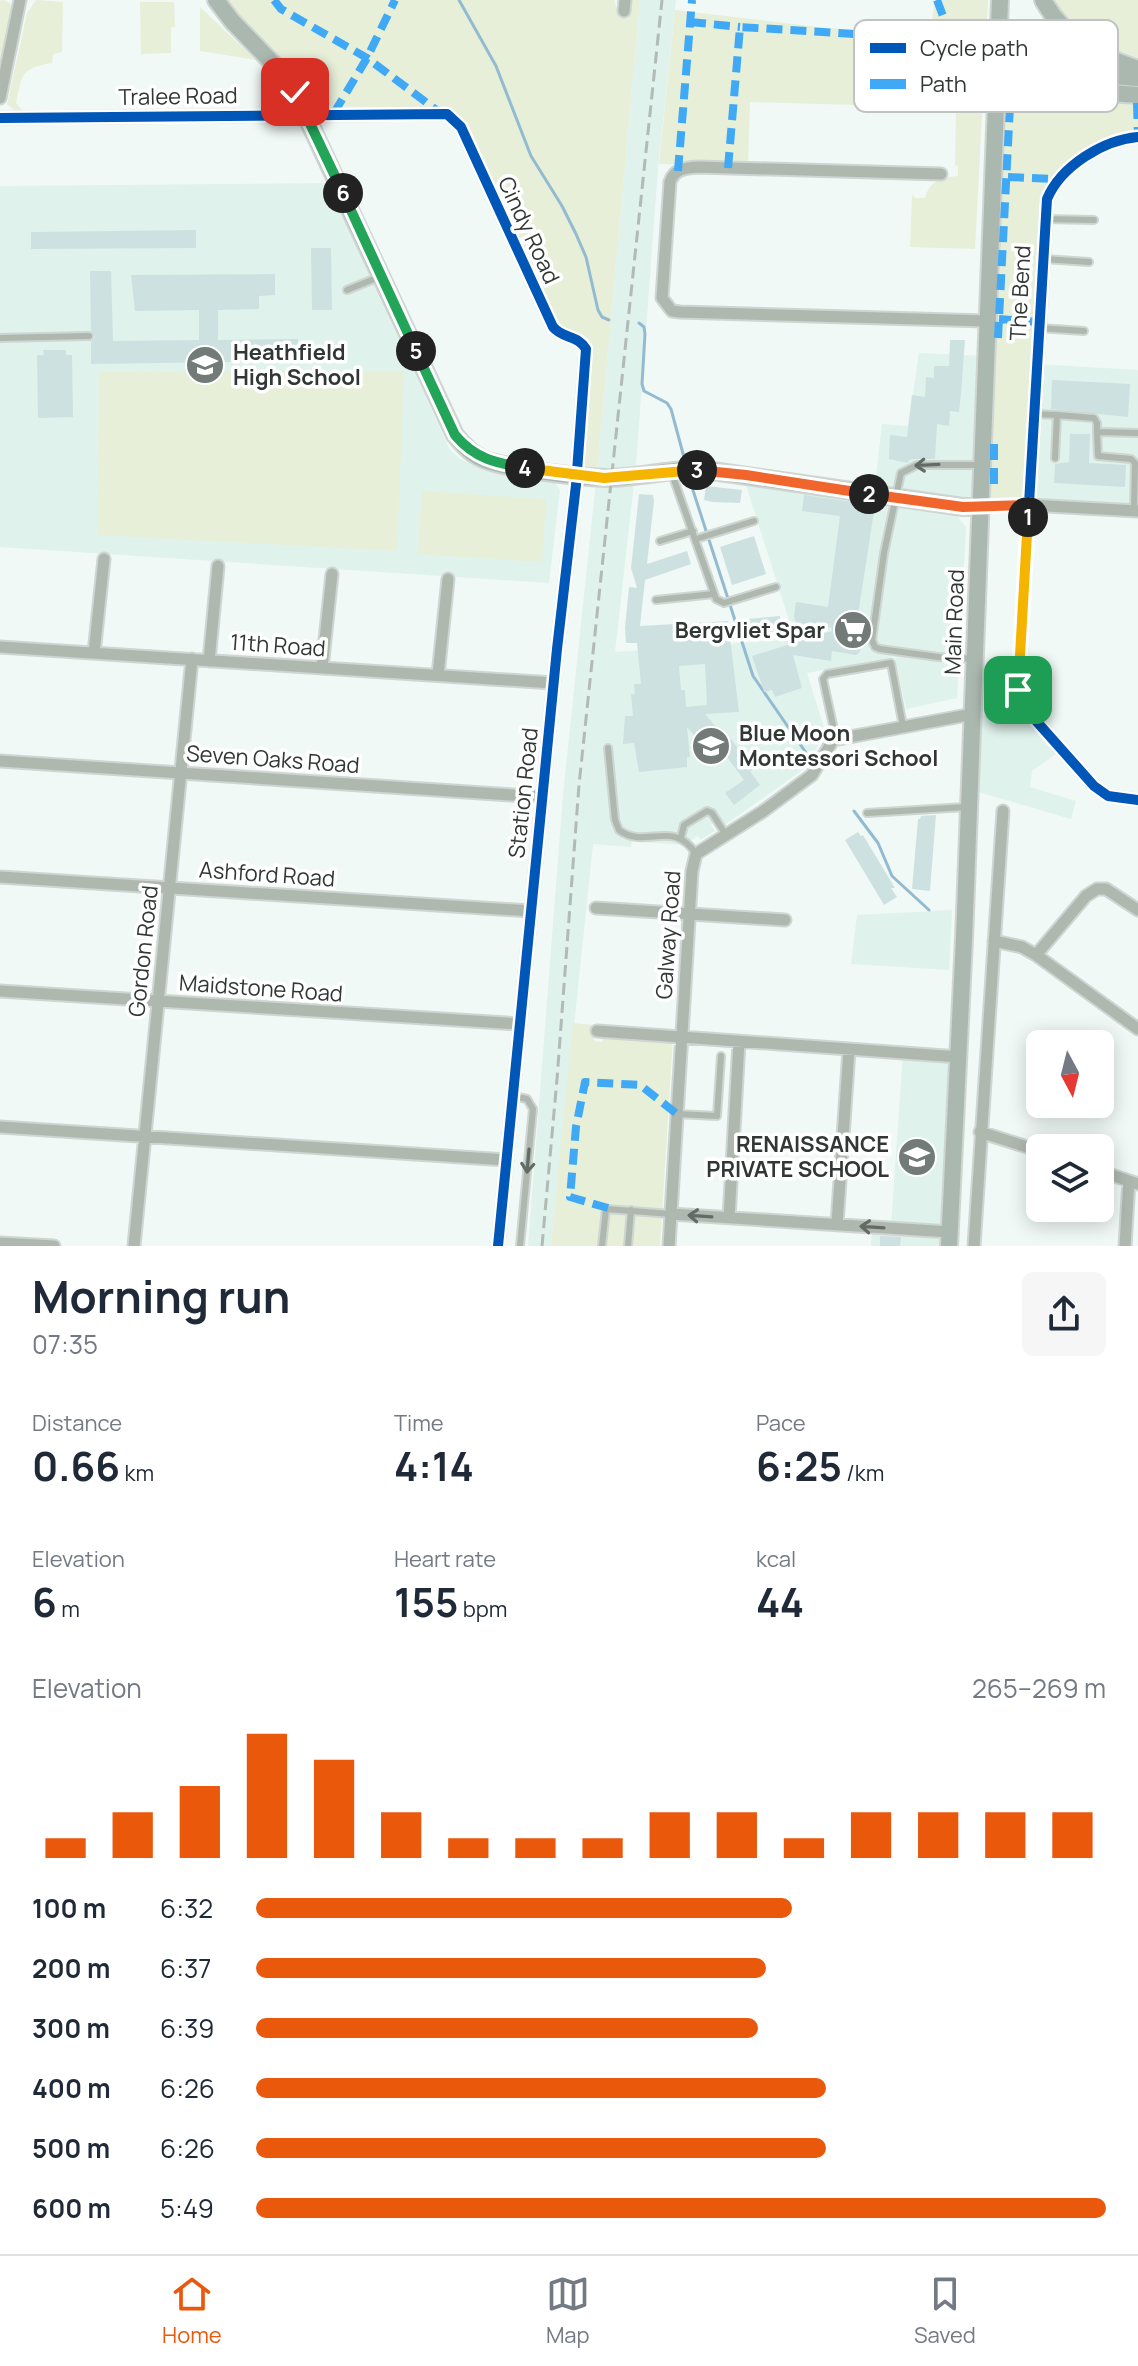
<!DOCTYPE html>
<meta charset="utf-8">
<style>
:root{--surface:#fff;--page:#f6f6f7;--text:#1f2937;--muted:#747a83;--line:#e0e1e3;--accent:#ea580c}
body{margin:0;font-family:Manrope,sans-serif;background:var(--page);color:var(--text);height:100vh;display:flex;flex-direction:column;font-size:30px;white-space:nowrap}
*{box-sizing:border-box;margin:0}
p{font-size:26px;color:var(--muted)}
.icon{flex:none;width:44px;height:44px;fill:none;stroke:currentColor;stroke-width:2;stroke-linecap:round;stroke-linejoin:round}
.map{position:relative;height:1246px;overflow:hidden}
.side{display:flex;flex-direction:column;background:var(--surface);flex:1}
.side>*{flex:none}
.needle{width:52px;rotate:173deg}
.fabs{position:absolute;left:1026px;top:1030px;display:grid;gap:16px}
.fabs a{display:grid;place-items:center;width:88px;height:88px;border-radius:12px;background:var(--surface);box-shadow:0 4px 20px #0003;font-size:40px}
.pin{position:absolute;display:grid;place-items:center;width:68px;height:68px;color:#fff;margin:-34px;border-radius:16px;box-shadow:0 4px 12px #0006}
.km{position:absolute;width:40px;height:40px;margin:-20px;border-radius:50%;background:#222;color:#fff;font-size:22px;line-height:40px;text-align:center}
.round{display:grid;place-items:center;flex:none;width:84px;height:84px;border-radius:12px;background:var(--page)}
.headline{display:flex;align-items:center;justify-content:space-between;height:136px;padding:0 32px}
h1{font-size:44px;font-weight:700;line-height:60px}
.figures{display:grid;grid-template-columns:repeat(3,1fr);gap:12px;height:136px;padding:8px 32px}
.figures div{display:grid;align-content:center}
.figures b{font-size:40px;font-weight:700}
.figures small{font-size:22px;font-weight:400}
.figures p{font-size:22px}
.chart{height:224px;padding:16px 32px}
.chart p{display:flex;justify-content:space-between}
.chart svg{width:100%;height:144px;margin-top:8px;stroke:var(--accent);stroke-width:6}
ul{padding:0 32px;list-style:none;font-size:26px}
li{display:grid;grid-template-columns:128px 96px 1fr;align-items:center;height:60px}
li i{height:20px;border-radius:10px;background:var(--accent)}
.menu{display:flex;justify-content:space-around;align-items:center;height:112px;border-top:2px solid var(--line);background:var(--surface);font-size:22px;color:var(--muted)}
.menu a{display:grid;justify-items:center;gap:4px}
.menu .current{color:var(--accent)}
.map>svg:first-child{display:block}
</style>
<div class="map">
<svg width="1138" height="1246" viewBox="0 0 1138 1246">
<rect width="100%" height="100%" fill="#f0f9f6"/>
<path fill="#dff2ec" d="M640,0H676L658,168L636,465L615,652L795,639L745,482L957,516L966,527L957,698L906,709L895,657L807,673L825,731L808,766L725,825L718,817L711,825L715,831L700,840L698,836L683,845L632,841L631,847L593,844L551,1246H528L563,795L597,472Z
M327,183L450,450L459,458L480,469L553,480L560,490L549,583L0,547V186Z
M919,353L985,356L980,507L874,495L882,424L908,426Z
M1036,364L1138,370V511L1029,505Z
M981,715L1026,718L1057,753L1032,771L1030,787L1076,801L1071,819L978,792Z
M952,910L949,970L851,964L857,915Z
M903,1053L959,1057L947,1246H871L872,1225L891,1226Z"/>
<path fill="#e7efd9" d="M3,0L10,3L13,10L0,72V1Z
M36,0L63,2L62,52L53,54L52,63C20,69 23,73 16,103L22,110L16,112L7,104L27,13Z
M225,0H614L618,12H630L632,0H640L597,472L583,467L593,346C582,327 567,335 556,322L462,118L452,111L442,108L310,106Z
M935,0H988L975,249L910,247L912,195L916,198H925C929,181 943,177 958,176V166L955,165L956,108L750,102L748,165L659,164L675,10L826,28L930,34Z
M1043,0H1138V69L1098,54Z
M140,2H174L175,27H171V53L141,54Z
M200,7L256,60L200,51Z
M997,85L1138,95V137L1106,145L1051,188L1029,505L980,507Z
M404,371L397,551L98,535L99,372Z
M422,491L546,499L542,562L418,554Z
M573,1023L594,1025V1041L602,1042L603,1034L673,1038L660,1246H551Z"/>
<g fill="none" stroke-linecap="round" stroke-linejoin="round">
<path stroke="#92bbd1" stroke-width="3" d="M459,0L496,66L531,156L562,206L576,234L586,257L598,310L602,317L609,320
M639,323L644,327L645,334L642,384L644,391L667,403L671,409L685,461
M689,478L753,676L811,760
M854,811L878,843L892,876L929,910"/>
</g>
<path fill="#cee1e1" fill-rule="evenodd" d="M196,230V248L31,249V232Z
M311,248H331L332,310H312Z
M90,271H111L113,341L199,340V310L135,311L131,275L275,274V295L259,296V309L218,310V340L298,339V361L91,364V342L95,337L91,330Z
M950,340H965L961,393L959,412L950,411L949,426L937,424L935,459H916L909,460L908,463L889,459L890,435L907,437L912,395L925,397L926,377L934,378V366H949Z
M43,350H66V355H72L73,417L38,418L37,355H44Z
M1052,380L1130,384L1128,417L1051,409Z
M1070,434H1090L1089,463L1126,465L1125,487L1054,483L1055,464L1069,462Z
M706,486L742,490L740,503L712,502L704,500Z
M639,494L653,495L654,501L647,564L687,551L691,564L645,580L640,626L728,621L739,712L705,714L728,741L731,739L753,769L750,771L760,785L734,805L725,793L744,780L727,757L719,764L687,727L690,757H687V767L639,772L634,743L623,744L625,716H633L631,694H635L634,684H641L637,643H626L625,628L629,587L637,588L631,568ZM705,664L707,705L686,707L685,690H681L679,666Z
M804,495L875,505L858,615L865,624L860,652L856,655L832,651L831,661L793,655L802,688L775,697L772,690L764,692L752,656L832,631L831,627L798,630L794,616L796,602L828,607L840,516L802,511Z
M754,536L766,574L732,585L720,547Z
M780,616L781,631L750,634L748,619Z
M936,815L930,891L912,889L918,819H920L921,816Z
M858,832L861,836L863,835L895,888H891L897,897L884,905L845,840Z
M880,1236L901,1237L900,1246H880Z"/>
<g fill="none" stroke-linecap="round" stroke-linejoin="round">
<g stroke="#ced5d2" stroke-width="10">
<path id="lane" d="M1045,219L1094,220
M1044,259L1089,262
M347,290L379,277
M1038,328L1084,331
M0,338L89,336
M1034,414L1057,415
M1055,458L1057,415L1094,418L1097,423V432
M672,474L716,599L724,603L776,587
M1134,510L1135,463L1131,459L1098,456L1097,432L1138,433
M696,539L754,521
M660,541L693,531
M656,600L714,594
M974,659L938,657L880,649L875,647L872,640L884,553L901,473L917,465H982
M836,739L823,679L827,674L891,663L903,726
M608,748L615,820L619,830C645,850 673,818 696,854
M867,813L966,807
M681,837L684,825L707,811L712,813L726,835
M513,1096L527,1099L533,1109L520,1246
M677,1114L717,1116L721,1056
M602,1246L606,1209L671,1214
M628,1246L631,1210"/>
</g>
<g stroke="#ced5d2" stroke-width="15">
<path id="street" d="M624,11L625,0
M0,98L20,0
M0,118L447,114L461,127L553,327C563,339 578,335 586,349L576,485L557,649L498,1246
M1138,137C1103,140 1061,166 1047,199L1018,690L1022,705L1094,786L1108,796L1138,800
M941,174L698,167C685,168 674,169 670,182L662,298L672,311L680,312L986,321
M980,507L1029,505L1138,511
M0,647L553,683
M94,653L104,559
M209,661L218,566
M322,668L332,574
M438,675L448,579
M0,761L542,797
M0,877L531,911
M596,908L785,920
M994,941L1022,947L1036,955L1138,1029
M1036,955L1086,896L1097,889H1106L1138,910
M0,991L520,1024
M597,1031L959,1057
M0,1127L507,1160
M980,1132L1040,1151
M1100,1171L1138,1184
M671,1214L950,1232
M729,1218L739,1042
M837,1224L849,1050
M0,1243L54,1246
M134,1246L192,659
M669,1246L692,871L696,854L762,812L812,775L833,740L973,714
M974,1246L1003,811
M1125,1246L1129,1181"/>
</g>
<g stroke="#ced5d2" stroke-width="20">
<path id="secondary" d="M216,0L232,21L286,77L295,92L455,435C463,445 471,454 483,459C506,469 580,477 606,478C639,478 672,468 705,470L963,507H980
M1043,0C1065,39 1097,55 1138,69
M998,68L1138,78
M997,85L1138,95
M949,1246L964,939L1000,0"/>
</g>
<use href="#lane" stroke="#aeb8af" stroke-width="6"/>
<use href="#street" stroke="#aeb8af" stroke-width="11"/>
<use href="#secondary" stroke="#abb8af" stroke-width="16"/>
<path stroke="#b2bab5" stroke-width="3" stroke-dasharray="12 6" stroke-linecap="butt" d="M542,1246L557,1079L579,785L662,0"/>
<path stroke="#3fa9f5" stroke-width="8" stroke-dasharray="16 8" stroke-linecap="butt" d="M274,0L281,9L367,58L439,112
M937,0L971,90L985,100
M690,22L740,27
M1011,47L1015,54L1094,60
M1137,103L1138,137
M334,113L367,58L395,0
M728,168L740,27L987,42
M678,171L692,0
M1008,177L1057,179
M999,319L1039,322
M998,338L1010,106
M994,444V490
M608,1208L570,1197L576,1127L585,1082L640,1085L677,1114"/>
<g stroke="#fff" stroke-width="15">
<path id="cycleway" d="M0,118L447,114L461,127L553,327C563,339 578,335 586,349L576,485L557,649L498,1246
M1138,137C1103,140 1061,166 1047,199L1018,690L1022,705L1094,786L1108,796L1138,800"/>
</g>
<use href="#cycleway" stroke="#0057b8" stroke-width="10"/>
</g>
<defs><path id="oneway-shaft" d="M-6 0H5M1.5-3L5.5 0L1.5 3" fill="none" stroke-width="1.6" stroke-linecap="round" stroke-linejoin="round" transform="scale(2)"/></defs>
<g stroke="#626b66">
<use href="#oneway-shaft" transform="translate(927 465) rotate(177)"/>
<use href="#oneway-shaft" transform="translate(528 1161) rotate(95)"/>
<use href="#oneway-shaft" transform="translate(700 1216) rotate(-176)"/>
<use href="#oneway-shaft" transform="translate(872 1227) rotate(-176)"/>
</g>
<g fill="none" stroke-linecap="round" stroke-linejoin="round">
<g stroke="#fff" stroke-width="16">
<path id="split-1" d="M1018,690L1028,517"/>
</g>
<g stroke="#fff" stroke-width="16">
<path id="split-2" d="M869,494L963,507L1029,505L1028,517"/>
</g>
<g stroke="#fff" stroke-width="16">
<path id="split-3" d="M697,470L746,475L869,494"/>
</g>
<g stroke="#fff" stroke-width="16">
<path id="split-4" d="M525,468L604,478L697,470"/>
</g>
<g stroke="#fff" stroke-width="16">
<path id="split-5" d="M416,351L455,435C475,459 496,463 525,468"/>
</g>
<g stroke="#fff" stroke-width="16">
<path id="split-6" d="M343,193L416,351"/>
</g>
<g stroke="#fff" stroke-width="16">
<path id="split-7" d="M295,92L343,193"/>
</g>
<use href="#split-1" stroke="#f5b400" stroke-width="10"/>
<use href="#split-2" stroke="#f0652b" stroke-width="10"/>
<use href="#split-3" stroke="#f0652b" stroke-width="10"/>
<use href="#split-4" stroke="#f5b400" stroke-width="10"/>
<use href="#split-5" stroke="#22a559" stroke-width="10"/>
<use href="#split-6" stroke="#22a559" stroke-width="10"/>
<use href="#split-7" stroke="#22a559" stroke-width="10"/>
</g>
<defs>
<g id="school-disc" transform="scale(2)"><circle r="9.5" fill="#737b79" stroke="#fff"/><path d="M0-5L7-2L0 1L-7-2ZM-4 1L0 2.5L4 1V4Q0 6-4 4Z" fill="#fff"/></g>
<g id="supermarket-disc" transform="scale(2)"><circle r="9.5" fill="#737b79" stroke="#fff"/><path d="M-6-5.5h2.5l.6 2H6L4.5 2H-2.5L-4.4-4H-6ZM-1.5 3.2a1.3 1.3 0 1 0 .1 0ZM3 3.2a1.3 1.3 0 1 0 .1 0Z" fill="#fff"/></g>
</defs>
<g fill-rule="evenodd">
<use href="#school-disc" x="205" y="365"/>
<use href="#supermarket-disc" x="853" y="630"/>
<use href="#school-disc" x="711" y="746"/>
<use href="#school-disc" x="917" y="1157"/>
</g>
<g text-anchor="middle" stroke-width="7" stroke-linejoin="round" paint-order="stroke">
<g font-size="22" fill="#303735" stroke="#fff">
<text transform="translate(178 96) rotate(-1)" y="8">Tralee Road</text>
<text transform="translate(529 230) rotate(65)" y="8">Cindy Road</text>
<text transform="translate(1020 293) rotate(-87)" y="8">The Bend</text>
<text transform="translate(954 622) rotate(-88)" y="8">Main Road</text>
<text transform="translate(278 645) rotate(4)" y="8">11th Road</text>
<text transform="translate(273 759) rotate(4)" y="8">Seven Oaks Road</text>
<text transform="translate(523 793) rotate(-84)" y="8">Station Road</text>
<text transform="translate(267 874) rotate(4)" y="8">Ashford Road</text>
<text transform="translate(668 935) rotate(-86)" y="8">Galway Road</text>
<text transform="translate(143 951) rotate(-84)" y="8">Gordon Road</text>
<text transform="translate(261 988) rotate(4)" y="8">Maidstone Road</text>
</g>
<g font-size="22" font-weight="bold" fill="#303735" stroke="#fff" text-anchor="start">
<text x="233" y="360">Heathfield<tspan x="233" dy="25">High School</tspan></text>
<text x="825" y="638" text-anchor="end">Bergvliet Spar</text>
<text x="739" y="741">Blue Moon<tspan x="739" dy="25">Montessori School</tspan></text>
<text x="889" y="1152" text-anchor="end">RENAISSANCE<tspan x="889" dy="25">PRIVATE SCHOOL</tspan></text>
</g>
</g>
<rect x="854" y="20" width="264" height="92" rx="12" fill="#fff" stroke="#c1c3c2" stroke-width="2"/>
<rect x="870" y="43" width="36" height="10" fill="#0057b8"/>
<rect x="870" y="79" width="36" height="10" fill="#3fa9f5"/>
<g font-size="22" fill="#303735">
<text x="920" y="56">Cycle path</text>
<text x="920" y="92">Path</text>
</g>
</svg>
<div class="fabs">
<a><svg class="needle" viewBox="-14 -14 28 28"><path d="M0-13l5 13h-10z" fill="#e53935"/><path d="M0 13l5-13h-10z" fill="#747a83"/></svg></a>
<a><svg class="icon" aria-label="layers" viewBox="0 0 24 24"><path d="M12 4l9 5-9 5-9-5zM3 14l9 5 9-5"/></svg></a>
</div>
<div class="pin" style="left:1018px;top:690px;background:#1e9e55"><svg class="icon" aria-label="arrive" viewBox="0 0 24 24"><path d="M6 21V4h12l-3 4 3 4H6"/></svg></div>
<div class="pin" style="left:295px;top:92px;background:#d93025"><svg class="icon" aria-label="check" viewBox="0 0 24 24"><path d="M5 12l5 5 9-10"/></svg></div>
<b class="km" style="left:1028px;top:517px">1</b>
<b class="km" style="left:869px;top:494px">2</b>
<b class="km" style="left:697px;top:470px">3</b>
<b class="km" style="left:525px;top:468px">4</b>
<b class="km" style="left:416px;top:351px">5</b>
<b class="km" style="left:343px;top:193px">6</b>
</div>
<section class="side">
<div class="headline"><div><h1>Morning run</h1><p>07:35</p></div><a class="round"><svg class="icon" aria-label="share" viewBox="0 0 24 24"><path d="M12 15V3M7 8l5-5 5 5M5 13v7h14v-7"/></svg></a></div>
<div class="figures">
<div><p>Distance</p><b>0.66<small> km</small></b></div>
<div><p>Time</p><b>4:14</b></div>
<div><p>Pace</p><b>6:25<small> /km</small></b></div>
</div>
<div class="figures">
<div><p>Elevation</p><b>6<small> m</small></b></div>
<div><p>Heart rate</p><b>155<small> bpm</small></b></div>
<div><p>kcal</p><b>44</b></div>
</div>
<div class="chart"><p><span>Elevation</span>265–269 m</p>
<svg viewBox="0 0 160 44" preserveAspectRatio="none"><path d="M5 44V38M15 44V30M25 44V22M35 44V6M45 44V14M55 44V30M65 44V38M75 44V38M85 44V38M95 44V30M105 44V30M115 44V38M125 44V30M135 44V30M145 44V30M155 44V30"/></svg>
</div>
<ul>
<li><b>100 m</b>6:32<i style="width:63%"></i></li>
<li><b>200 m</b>6:37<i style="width:60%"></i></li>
<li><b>300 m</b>6:39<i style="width:59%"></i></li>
<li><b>400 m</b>6:26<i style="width:67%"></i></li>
<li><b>500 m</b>6:26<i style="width:67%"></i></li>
<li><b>600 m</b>5:49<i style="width:100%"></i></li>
</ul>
</section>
<nav class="menu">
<a class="current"><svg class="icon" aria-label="home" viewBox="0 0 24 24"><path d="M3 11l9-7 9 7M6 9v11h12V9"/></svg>Home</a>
<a><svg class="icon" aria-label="map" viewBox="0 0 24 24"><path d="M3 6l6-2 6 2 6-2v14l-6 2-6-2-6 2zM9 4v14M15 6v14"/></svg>Map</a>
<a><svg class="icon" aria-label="saved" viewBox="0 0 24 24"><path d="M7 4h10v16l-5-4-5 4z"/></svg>Saved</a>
</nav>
